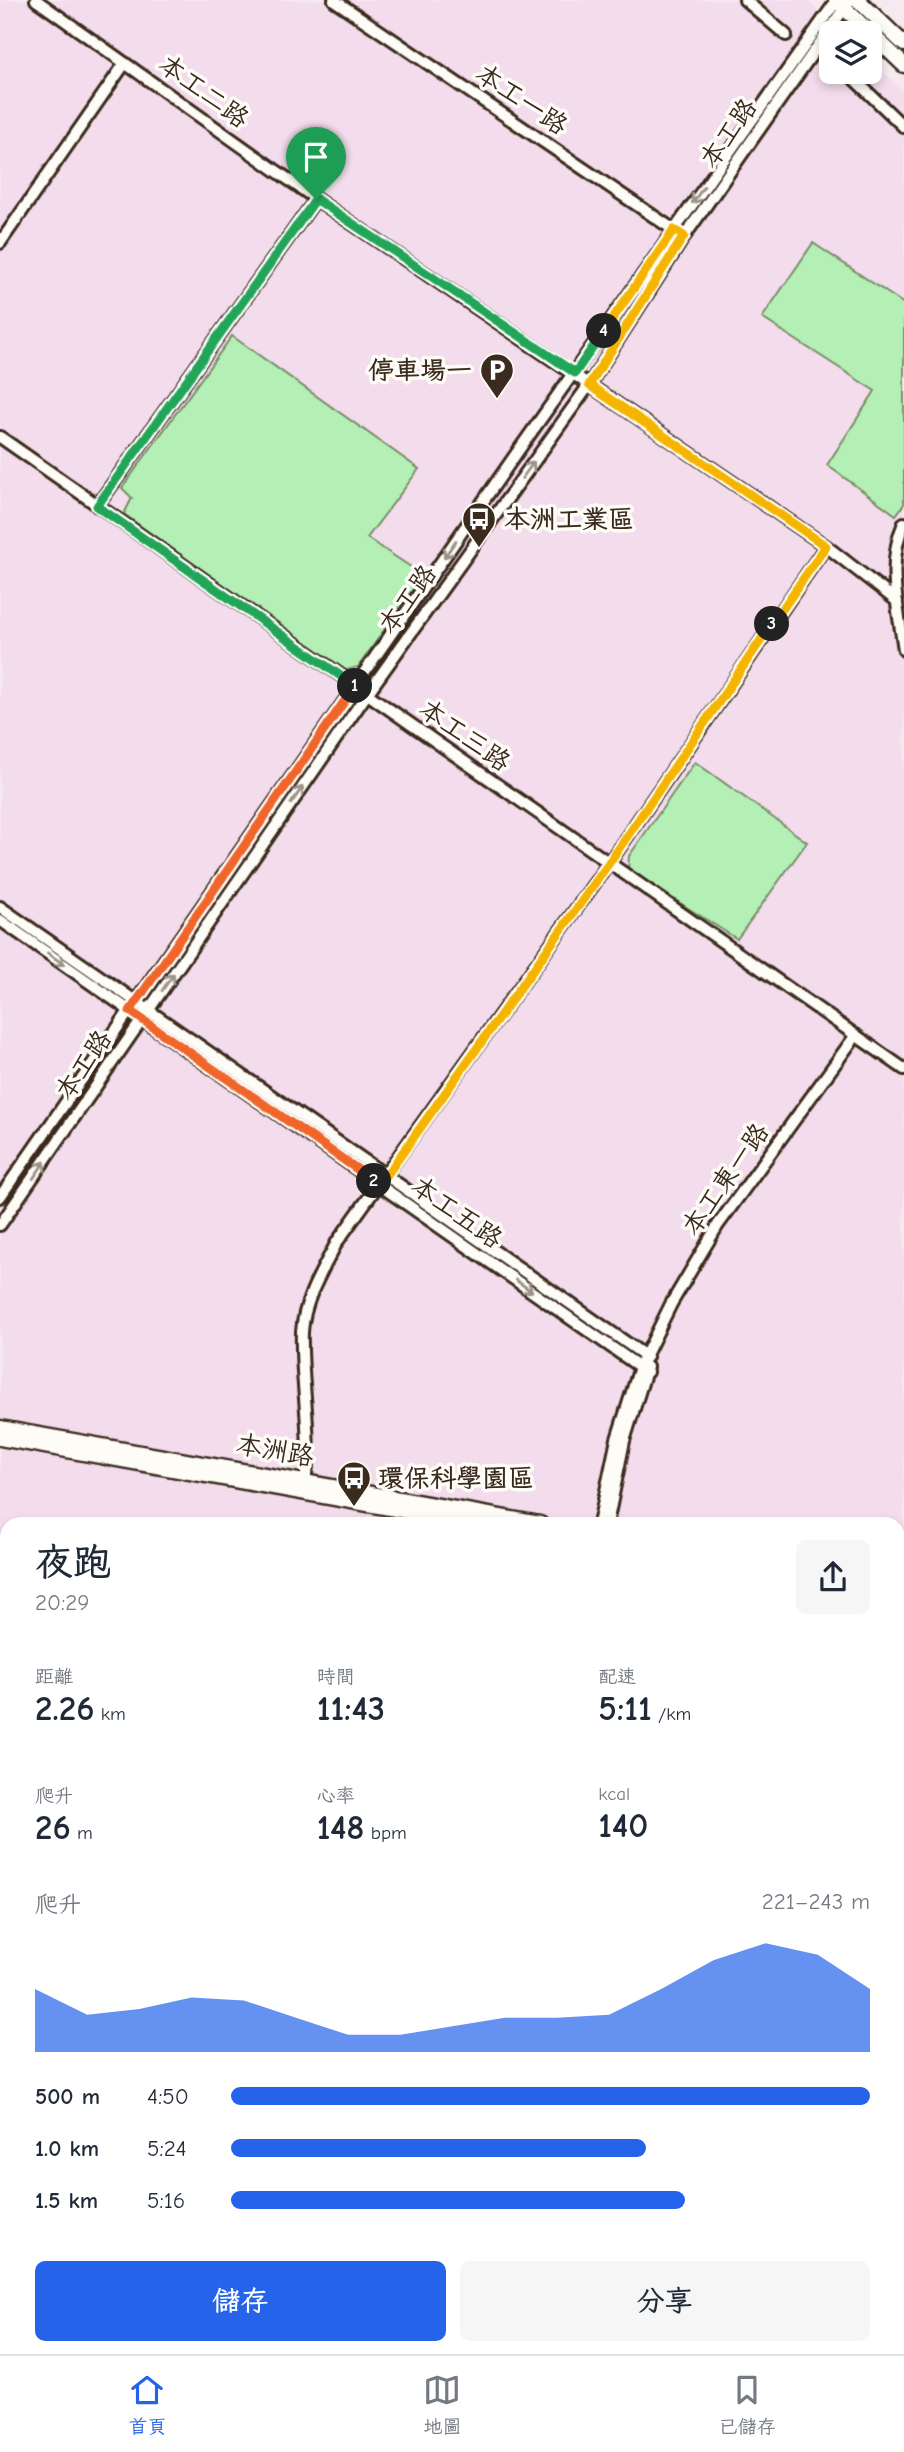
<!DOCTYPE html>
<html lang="zh-TW">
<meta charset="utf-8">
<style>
:root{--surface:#fff;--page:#f6f6f7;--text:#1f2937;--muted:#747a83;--line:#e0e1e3;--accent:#2563eb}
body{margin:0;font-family:"Comic Neue","LXGW WenKai TC",sans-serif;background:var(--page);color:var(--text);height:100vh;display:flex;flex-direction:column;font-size:26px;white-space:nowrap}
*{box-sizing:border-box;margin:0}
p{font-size:23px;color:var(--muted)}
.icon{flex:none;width:38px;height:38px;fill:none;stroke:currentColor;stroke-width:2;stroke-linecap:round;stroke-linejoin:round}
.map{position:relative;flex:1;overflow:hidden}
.side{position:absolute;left:0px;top:1517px;width:905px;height:838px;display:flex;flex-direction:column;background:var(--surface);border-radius:21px 21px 0 0;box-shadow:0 4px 10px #0003}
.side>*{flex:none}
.tools{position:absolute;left:819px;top:21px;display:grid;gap:14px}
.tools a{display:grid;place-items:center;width:63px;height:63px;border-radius:10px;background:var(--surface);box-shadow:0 4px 10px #0003;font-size:35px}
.pin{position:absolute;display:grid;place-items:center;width:60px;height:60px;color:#fff;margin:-72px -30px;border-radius:50% 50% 50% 0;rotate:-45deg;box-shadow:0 0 7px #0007}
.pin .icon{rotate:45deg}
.km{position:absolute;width:35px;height:35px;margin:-18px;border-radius:50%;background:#222;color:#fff;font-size:19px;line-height:35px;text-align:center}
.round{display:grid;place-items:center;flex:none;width:74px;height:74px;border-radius:10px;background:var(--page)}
.head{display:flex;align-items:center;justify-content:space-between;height:119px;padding:0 35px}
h1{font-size:38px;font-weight:800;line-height:52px}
.metrics{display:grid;grid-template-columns:repeat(3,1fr);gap:10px;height:119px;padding:7px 35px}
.metrics div{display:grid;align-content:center}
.metrics b{font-size:35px;font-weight:800}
.metrics small{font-size:19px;font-weight:400}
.metrics p{font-size:19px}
.chart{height:196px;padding:14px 35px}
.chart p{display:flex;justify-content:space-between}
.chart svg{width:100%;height:126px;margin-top:7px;fill:var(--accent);opacity:.7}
.button{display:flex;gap:14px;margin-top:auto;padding:14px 35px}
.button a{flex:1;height:80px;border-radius:10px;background:var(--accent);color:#fff;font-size:28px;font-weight:800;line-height:80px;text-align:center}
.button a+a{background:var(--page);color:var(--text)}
ul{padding:0 35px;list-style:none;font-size:23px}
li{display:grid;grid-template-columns:112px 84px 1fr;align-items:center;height:52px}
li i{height:18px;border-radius:9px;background:var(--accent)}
.dock{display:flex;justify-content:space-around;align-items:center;height:98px;border-top:2px solid var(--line);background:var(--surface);font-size:19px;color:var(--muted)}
.dock a{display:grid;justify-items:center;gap:4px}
.dock .on{color:var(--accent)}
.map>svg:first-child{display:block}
</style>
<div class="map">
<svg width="904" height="2354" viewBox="0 0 904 2354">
<rect width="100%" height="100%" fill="#f7e9f0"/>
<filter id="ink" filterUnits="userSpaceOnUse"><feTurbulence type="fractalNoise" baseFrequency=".0143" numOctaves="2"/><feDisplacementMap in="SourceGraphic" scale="14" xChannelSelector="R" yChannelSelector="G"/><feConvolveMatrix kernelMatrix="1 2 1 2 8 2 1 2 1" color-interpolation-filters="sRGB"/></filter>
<g filter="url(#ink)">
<path fill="#f3dceb" d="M0,0H807L842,33H831V72H870V59L904,92V1787H898V1524H7V1801L0,1798Z"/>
<path fill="#b4f0b5" stroke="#788d6a" stroke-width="2" d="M813,243L904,304V504L896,515L827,465L875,391L762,318Z
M232,336L419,469L367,538L423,575L358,667L343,671L124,514L132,498L122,488Z
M695,762L807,842L737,939L628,870L629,856Z
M898,1612L904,1613V1777L898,1778Z"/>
<path fill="#88c5e8" stroke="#698797" stroke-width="2" d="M904,1935V2019L898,2020V1936Z
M167,2348H291V2349L284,2354H161Z"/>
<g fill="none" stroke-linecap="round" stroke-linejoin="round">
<g stroke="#3b2a1e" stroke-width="16">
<path id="minor" d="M36,0L316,199L826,546L897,601
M334,0L677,232
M745,0L786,35
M853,78L904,127
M0,243L125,63
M0,437L904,1069
M97,506L316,199
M904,523C886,563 898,607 904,650
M0,907L647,1357
M0,920L647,1372
M0,1197L516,454L837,0
M0,1225L367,694L589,385L684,237L850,0
M304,1488C314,1437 300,1384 302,1332C304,1299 322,1271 337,1242L609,863L826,546
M599,1524L617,1439L640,1367L671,1304L718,1225L856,1035
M607,1524L624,1441L647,1367
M0,1726L7,1728
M898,1765L904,1766
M0,1783L7,1786
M898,1837L904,1839
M898,1873L904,1871
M898,1894L904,1893
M0,1982L7,1985
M898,2071L904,2070
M0,2224L7,2229
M621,2348L623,2354
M106,2354L117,2348
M372,2354L377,2348"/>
</g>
<g stroke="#3b2a1e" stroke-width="19">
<path id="major" d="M836,0L904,65
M858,0L904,44
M0,1428L540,1524
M0,1438L479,1524
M898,1594L904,1595
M898,1605L904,1606"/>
</g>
<use href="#minor" stroke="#fdfcf7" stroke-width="10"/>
<use href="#major" stroke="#fdfcf7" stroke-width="14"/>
</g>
<defs><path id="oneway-shaft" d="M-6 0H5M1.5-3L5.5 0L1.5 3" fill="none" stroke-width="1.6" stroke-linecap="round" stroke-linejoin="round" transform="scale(1.75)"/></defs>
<g stroke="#9c938a">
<use href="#oneway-shaft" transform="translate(698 195) rotate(125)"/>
<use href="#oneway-shaft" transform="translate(528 470) rotate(-54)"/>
<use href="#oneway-shaft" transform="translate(450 549) rotate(125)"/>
<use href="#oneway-shaft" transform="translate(297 795) rotate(-55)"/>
<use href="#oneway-shaft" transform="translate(56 959) rotate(35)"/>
<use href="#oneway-shaft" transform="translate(168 982) rotate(-55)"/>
<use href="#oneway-shaft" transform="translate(39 1170) rotate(-56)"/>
<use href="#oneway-shaft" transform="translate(524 1286) rotate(35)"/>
</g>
</g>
<g fill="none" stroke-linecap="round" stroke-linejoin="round" filter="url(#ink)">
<g stroke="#fff" stroke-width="14">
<path id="split-1" d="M316,199L97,506L355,686"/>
</g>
<g stroke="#fff" stroke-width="14">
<path id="split-2" d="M355,686L130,1011L374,1181"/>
</g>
<g stroke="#fff" stroke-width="14">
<path id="split-3" d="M374,1181L379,1185L386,1176L609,863L772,624"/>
</g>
<g stroke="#fff" stroke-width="14">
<path id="split-4" d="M604,331L674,230L684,236L589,385L826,546L772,624"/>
</g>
<g stroke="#fff" stroke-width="14">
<path id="split-5" d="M316,199L575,373L604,331"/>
</g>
<use href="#split-1" stroke="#22a559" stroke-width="9"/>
<use href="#split-2" stroke="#f0652b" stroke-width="9"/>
<use href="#split-3" stroke="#f5b400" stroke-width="9"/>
<use href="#split-4" stroke="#f5b400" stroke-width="9"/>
<use href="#split-5" stroke="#22a559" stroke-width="9"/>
</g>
<defs>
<g id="parking-pin" transform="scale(1.75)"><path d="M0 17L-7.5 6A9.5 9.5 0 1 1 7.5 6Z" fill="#3b2a1e" stroke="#fdfcf7"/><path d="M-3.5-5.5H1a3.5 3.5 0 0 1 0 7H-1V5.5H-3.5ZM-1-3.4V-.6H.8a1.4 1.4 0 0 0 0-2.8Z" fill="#fff"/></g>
<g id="bus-pin" transform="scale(1.75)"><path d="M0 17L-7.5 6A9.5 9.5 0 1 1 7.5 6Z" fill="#3b2a1e" stroke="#fdfcf7"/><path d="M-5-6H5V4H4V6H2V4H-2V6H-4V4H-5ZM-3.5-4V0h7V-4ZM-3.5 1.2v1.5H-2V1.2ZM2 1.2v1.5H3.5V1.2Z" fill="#fff"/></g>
</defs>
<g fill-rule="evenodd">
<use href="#parking-pin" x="497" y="370"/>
<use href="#bus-pin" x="479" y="519"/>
<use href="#bus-pin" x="354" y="1478"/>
</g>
<g text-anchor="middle" stroke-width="7" stroke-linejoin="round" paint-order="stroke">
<g font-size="26" fill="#3b2a1e" stroke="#fdfcf7">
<text transform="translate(204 91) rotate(36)" y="9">本工二路</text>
<text transform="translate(522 99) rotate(34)" y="9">本工一路</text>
<text transform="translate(728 133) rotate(-55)" y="9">本工路</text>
<text transform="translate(407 599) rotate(-54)" y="9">本工路</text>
<text transform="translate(465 735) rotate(35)" y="9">本工三路</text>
<text transform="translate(83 1065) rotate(-56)" y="9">本工路</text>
<text transform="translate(725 1179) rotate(-55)" y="9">本工東一路</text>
<text transform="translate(457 1212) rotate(35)" y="9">本工五路</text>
<text transform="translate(275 1450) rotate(10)" y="9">本洲路</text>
</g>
<g font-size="26" font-weight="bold" fill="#3b2a1e" stroke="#fdfcf7" text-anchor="start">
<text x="472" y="379" text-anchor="end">停車場一</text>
<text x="504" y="528">本洲工業區</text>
<text x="378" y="1487">環保科學園區</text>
</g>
</g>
</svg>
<div class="tools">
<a><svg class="icon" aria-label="layers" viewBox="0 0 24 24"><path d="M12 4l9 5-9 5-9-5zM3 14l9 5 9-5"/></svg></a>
</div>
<div class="pin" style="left:316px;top:199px;background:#1e9e55"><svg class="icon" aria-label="arrive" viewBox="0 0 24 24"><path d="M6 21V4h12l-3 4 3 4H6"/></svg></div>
<b class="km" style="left:355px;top:686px">1</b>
<b class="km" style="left:374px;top:1181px">2</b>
<b class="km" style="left:772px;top:624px">3</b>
<b class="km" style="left:604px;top:331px">4</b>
<section class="side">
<div class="head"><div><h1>夜跑</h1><p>20:29</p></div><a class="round"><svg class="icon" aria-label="share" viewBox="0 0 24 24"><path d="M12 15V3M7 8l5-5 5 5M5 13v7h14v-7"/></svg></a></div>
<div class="metrics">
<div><p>距離</p><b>2.26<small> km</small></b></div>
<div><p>時間</p><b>11:43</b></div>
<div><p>配速</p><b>5:11<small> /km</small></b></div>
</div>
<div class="metrics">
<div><p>爬升</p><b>26<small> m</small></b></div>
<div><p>心率</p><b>148<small> bpm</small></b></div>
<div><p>kcal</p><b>140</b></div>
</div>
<div class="chart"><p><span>爬升</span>221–243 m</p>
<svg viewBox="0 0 160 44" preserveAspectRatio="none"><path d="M0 44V22L10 31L20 29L30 25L40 26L50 32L60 38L70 38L80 35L90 32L100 32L110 31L120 22L130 12L140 6L150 10L160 22V44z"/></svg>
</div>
<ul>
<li><b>500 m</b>4:50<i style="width:100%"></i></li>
<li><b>1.0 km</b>5:24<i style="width:65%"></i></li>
<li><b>1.5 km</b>5:16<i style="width:71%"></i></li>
</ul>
<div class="button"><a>儲存</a><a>分享</a></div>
</section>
</div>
<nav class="dock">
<a class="on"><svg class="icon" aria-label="home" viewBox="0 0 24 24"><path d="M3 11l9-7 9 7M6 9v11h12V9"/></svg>首頁</a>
<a><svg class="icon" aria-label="map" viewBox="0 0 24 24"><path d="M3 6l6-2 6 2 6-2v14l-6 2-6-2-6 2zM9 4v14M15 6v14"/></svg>地圖</a>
<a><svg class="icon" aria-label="saved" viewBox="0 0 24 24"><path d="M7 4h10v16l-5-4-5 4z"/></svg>已儲存</a>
</nav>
